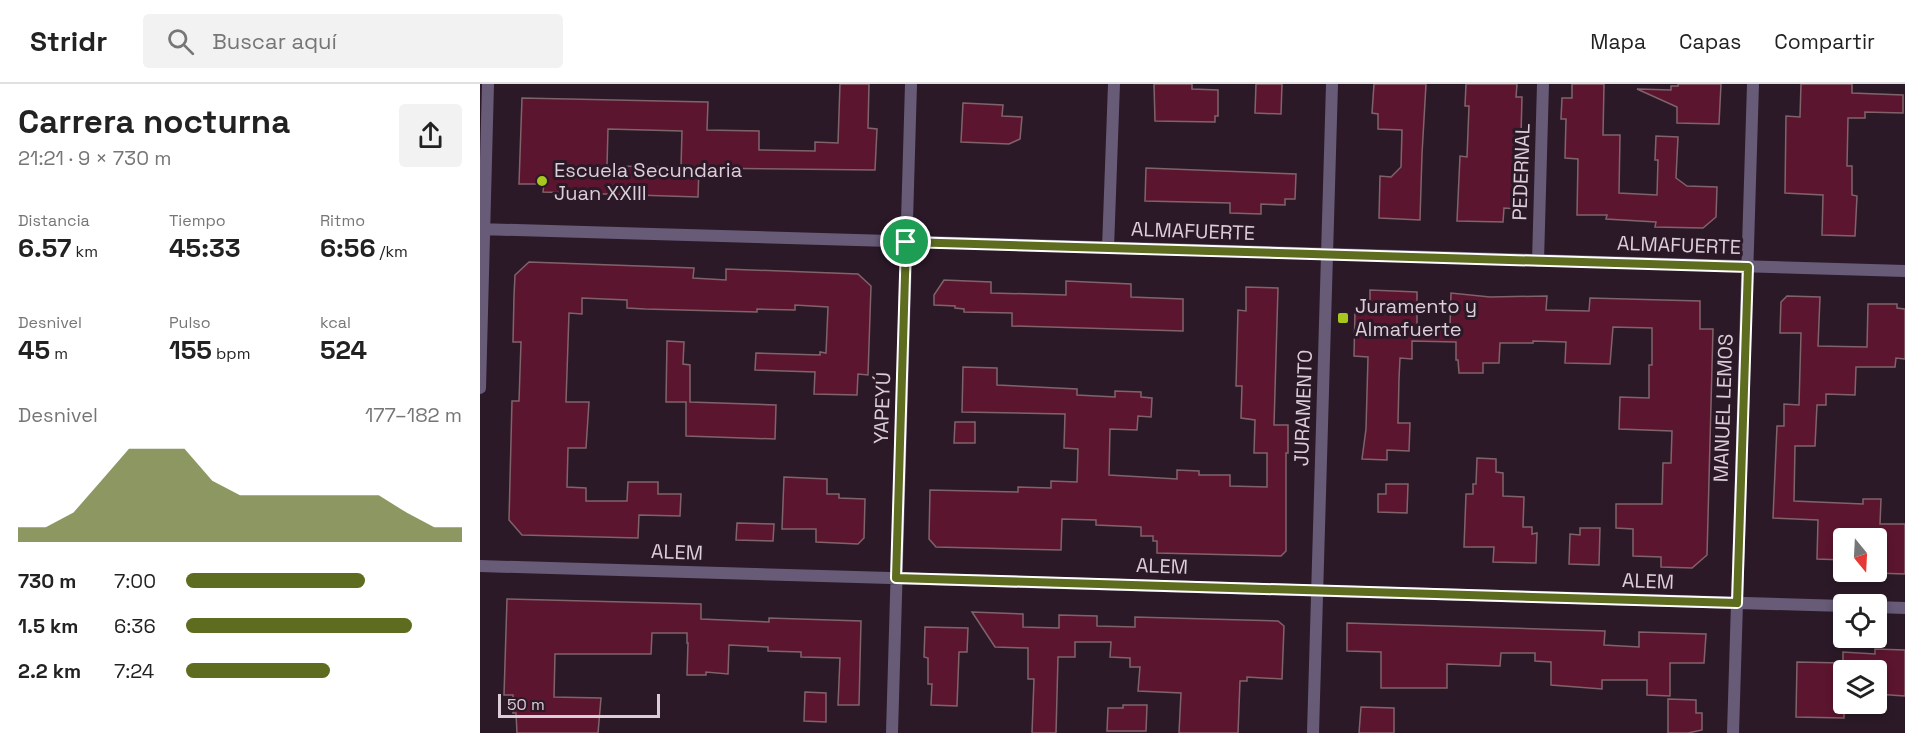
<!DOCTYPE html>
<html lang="es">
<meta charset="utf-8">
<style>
:root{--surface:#fff;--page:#f2f2f2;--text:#222;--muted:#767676;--line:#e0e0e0;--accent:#5e6c20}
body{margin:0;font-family:"Space Grotesk",sans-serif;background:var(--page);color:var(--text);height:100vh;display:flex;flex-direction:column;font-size:22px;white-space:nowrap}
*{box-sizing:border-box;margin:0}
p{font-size:20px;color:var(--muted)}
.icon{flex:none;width:33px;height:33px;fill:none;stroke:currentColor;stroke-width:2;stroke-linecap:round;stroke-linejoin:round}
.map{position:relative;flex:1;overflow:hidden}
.sheet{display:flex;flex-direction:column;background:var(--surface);width:480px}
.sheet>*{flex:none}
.needle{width:39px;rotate:162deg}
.buttons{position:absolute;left:1353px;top:444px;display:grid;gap:12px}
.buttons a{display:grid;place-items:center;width:54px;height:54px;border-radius:6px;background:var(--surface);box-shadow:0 3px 9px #0003;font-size:30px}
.scale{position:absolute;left:18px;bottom:15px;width:162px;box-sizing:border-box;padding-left:6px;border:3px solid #dbced8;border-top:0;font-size:16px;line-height:21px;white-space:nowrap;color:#dbced8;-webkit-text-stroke:4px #2b1928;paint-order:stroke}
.pin{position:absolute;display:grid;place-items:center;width:51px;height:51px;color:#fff;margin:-26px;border:3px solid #fff;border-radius:50%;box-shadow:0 2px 6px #0007}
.round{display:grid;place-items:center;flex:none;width:63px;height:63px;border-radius:6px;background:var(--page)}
.headline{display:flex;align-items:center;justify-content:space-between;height:102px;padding:0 18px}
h1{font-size:33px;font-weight:700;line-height:45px}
.metrics{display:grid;grid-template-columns:repeat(3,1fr);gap:9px;height:102px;padding:6px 18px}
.metrics div{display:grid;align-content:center}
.metrics b{font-size:26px;font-weight:700}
.metrics small{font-size:16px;font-weight:400}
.metrics p{font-size:16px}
.chart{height:168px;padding:12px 18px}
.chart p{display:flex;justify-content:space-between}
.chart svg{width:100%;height:108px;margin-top:6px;fill:var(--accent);opacity:.7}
ul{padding:0 18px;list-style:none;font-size:20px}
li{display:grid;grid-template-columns:96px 72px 1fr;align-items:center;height:45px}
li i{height:15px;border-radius:8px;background:var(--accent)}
header{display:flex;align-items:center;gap:36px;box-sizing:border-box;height:84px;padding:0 30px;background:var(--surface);border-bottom:2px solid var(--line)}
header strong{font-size:28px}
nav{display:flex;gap:33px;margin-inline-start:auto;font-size:21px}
.search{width:420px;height:54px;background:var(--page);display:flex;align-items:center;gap:15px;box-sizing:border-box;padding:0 21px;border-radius:6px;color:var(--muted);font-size:22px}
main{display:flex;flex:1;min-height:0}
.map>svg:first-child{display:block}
</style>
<header>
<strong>Stridr</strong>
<div class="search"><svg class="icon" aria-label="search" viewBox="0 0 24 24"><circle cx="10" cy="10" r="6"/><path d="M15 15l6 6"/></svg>Buscar aquí</div>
<nav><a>Mapa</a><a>Capas</a><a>Compartir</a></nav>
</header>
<main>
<section class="sheet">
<div class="headline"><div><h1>Carrera nocturna</h1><p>21:21 · 9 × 730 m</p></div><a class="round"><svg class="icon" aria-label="share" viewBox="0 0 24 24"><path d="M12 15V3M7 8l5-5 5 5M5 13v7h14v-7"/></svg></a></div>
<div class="metrics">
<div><p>Distancia</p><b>6.57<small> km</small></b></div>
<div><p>Tiempo</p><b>45:33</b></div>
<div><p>Ritmo</p><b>6:56<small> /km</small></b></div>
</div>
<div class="metrics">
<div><p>Desnivel</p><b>45<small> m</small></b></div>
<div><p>Pulso</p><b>155<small> bpm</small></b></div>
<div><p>kcal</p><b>524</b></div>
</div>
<div class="chart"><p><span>Desnivel</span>177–182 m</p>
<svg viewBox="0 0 160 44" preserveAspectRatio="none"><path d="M0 44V38L10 38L20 32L30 19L40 6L50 6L60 6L70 19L80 25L90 25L100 25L110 25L120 25L130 25L140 32L150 38L160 38V44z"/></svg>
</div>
<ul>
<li><b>730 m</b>7:00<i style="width:65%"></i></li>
<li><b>1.5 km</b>6:36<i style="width:82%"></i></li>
<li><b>2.2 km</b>7:24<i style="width:52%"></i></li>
</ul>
</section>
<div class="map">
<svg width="1425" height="649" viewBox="0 0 1425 649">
<rect width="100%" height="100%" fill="#2b1928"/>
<path fill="#5c152f" stroke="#80636a" stroke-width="1.5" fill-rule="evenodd" d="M360,0H389L388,44L397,45L395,86L219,84L218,113L63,108L64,100H39L42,14L228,18L227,46L279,47V66L335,67V58L358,59ZM128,45L202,47L201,83L127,82Z
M674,0H712V5L738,6V32H735V38L675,37Z
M776,0H802L801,30L775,29Z
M894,0H946L942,70L940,136L899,134L900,92L911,93L921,83L922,46L898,45V30L892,29Z
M986,0H1037L1036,13H1042L1039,125L1024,124L1023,138L977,137L980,72L987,73L989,22H985Z
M1092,0H1124L1123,51H1140L1139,109L1177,111L1178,76H1175L1176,52L1198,53L1196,94L1207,102L1237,103L1236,133L1223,144L1175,143L1176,138L1126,135L1127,131H1097L1098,75L1085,74L1086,35H1081L1082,14H1092Z
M1198,0H1241L1239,40L1197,39V23L1157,5L1191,6V2H1198Z
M1321,0H1372V9L1423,11V29L1385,28V34H1368L1367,82H1372V111L1377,112L1375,152L1342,151L1343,111L1305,109L1306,32L1320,33Z
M483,19L523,21L522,32L542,33L540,55L529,60L481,58Z
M666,84L816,90L815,115H805V121L781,120V130L750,129V119L665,117Z
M49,178L214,184L213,194L246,196V185L378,190L391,202L388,291L378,290L377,311L334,310L335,288L275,286L276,269L340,271V268L346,269L348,223L315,221V226L277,225V228L165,225L147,224V216L102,214V230L89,229L86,318H109L106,364H88L87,403L106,404V417H147L148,398H178V410H201L200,432L159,431L158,454L42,451L29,436L32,317H39L41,258H33L34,212L35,191Z
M464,196L511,198V209L553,210L586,211V197L651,200V213L703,215V247L532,242V229L484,228V225L475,224V222L454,221V211Z
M766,203L798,204L794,341H808V369H806V467L801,472L677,469V457H673V452H661V443L616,441V436L582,435L581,466L456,463L449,455L450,406L538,408V403L571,404V397L597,398L598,365L584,364L585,330L482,328L483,283L517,284V301L597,305V311L635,313V307L661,308V313L672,314L671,333L658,332L657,346L630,345L629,391L697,395V386L719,387V391H750V402L787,403V369H774L775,336L761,334L762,302H756L758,226L766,227Z
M890,206L937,208V242H970L971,209L1010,213L1067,212L1066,226L1109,227L1110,214L1220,217V245H1233L1227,471L1212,484L1181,483V473L1153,472V445L1136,444V420H1182L1183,379H1191L1192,347L1139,345L1140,313L1169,314V281H1172V244L1133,243L1130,280L1085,279L1086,258L1053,257V259H1020L1019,279H1003V289H979L978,276H976V258L932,257V275L920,274L919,295L918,339H930L929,367L907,366V376L882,375L886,345L888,273L874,272L875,227H890Z
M1307,212L1340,213L1338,262L1387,263L1388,220H1417V224L1425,225V275L1416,274L1415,283H1376L1375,311L1346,310V321H1337L1335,362H1315L1314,417L1383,420V415H1401L1400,440H1425V490L1396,489V454H1364V476L1337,475L1338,436L1293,434L1297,342H1304V320L1319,321L1321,249H1300L1301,218Z
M187,257L204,258L203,280L210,281V318L296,321L295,355L206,352V318H186Z
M475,338H495V359H474Z
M997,374L1016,375V388L1023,389V412L1044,413L1043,443H1052V450L1057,449L1056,479L1013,478L1014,463H984L986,410H993V400H996Z
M304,393L347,395V410H359V414L385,415L384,454L378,460L336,458V445H302Z
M906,400H928L927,429L898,428V410H906Z
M257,439L294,440L293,457L256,456Z
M1100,444H1120L1119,481L1089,480L1090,450L1100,451Z
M27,515L221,520V535L289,538V534L381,537L379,621H358L360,574L321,573V568L288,567V563L249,561L248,590L226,588V591H207L208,559H207V549H172L171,570H75L74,613L121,614L118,649H37L36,629H33V611H24Z
M492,528L543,530V543L579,544V531L617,532V542L655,543V533L798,537L804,542L802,595L767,593V597H760L758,649H699L701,609L658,607L660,583H650V574L630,573L631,558H595V573H578L576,649H552L554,595H548V564L515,563Z
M867,539L1125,547L1124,561L1159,563V548L1226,550L1224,579H1190V612L1167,611V596H1122V605L1071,601V578L1055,577V569H1021L1020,582L967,580V604H901V568L867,567Z
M445,543L488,544L487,568H479L477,622L451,621L452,600H448V574L444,573Z
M1395,565L1425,566V612L1396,610V586H1364V634L1316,633L1317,578L1363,579V568L1395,570Z
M325,608L346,609V638L324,637Z
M1188,615L1216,616V629H1222V646L1208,649H1188Z
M643,621H667L666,647H627L628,624H643Z
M881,623L914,624V649H879Z"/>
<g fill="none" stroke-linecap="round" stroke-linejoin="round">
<path stroke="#675b77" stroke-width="12" d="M0,145L1425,187
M628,164L634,0
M1058,177L1063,0
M0,304L8,0
M0,482L1364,522
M1396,523L1425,524
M412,649L431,0
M833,649L852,0
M1253,649L1273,0"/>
</g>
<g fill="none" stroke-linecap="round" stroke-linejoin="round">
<g stroke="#fff" stroke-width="12">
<path id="route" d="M426,158L1268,183L1257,519L416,494Z"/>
</g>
<use href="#route" stroke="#5e6c20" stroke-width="8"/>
</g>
<g fill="#a7c71e" stroke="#2b1928" stroke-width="2">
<circle cx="62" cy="97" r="6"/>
<rect x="857" y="228" width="12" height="12" rx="3"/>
</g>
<g text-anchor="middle" stroke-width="6" stroke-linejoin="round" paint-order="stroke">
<g font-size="20" fill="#dbced8" stroke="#2b1928" text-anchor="start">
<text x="74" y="93">Escuela Secundaria<tspan x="74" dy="23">Juan XXIII</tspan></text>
<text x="875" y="229">Juramento y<tspan x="875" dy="23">Almafuerte</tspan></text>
</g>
<g font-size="20" fill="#dbced8" stroke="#2b1928">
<text transform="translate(1041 88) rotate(-88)" y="7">PEDERNAL</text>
<text transform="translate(713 147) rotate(2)" y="7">ALMAFUERTE</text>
<text transform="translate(1199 161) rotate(2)" y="7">ALMAFUERTE</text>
<text transform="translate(402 324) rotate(-88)" y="7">YAPEYÚ</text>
<text transform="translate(823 324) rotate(-88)" y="7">JURAMENTO</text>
<text transform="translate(1243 324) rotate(-88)" y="7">MANUEL LEMOS</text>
<text transform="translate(197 468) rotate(2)" y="7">ALEM</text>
<text transform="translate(682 482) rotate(2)" y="7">ALEM</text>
<text transform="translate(1168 497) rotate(2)" y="7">ALEM</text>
</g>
</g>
</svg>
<div class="buttons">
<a><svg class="needle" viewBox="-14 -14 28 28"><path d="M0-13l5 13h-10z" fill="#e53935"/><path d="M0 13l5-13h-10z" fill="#767676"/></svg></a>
<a><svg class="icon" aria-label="locate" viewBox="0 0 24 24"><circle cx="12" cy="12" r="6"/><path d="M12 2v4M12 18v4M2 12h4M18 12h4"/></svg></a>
<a><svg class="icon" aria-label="layers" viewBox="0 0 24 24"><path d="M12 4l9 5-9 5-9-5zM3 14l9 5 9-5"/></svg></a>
</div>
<div class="scale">50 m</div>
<div class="pin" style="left:426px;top:158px;background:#1e9e55"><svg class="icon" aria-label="arrive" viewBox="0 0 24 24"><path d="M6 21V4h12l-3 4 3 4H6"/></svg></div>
</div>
</main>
